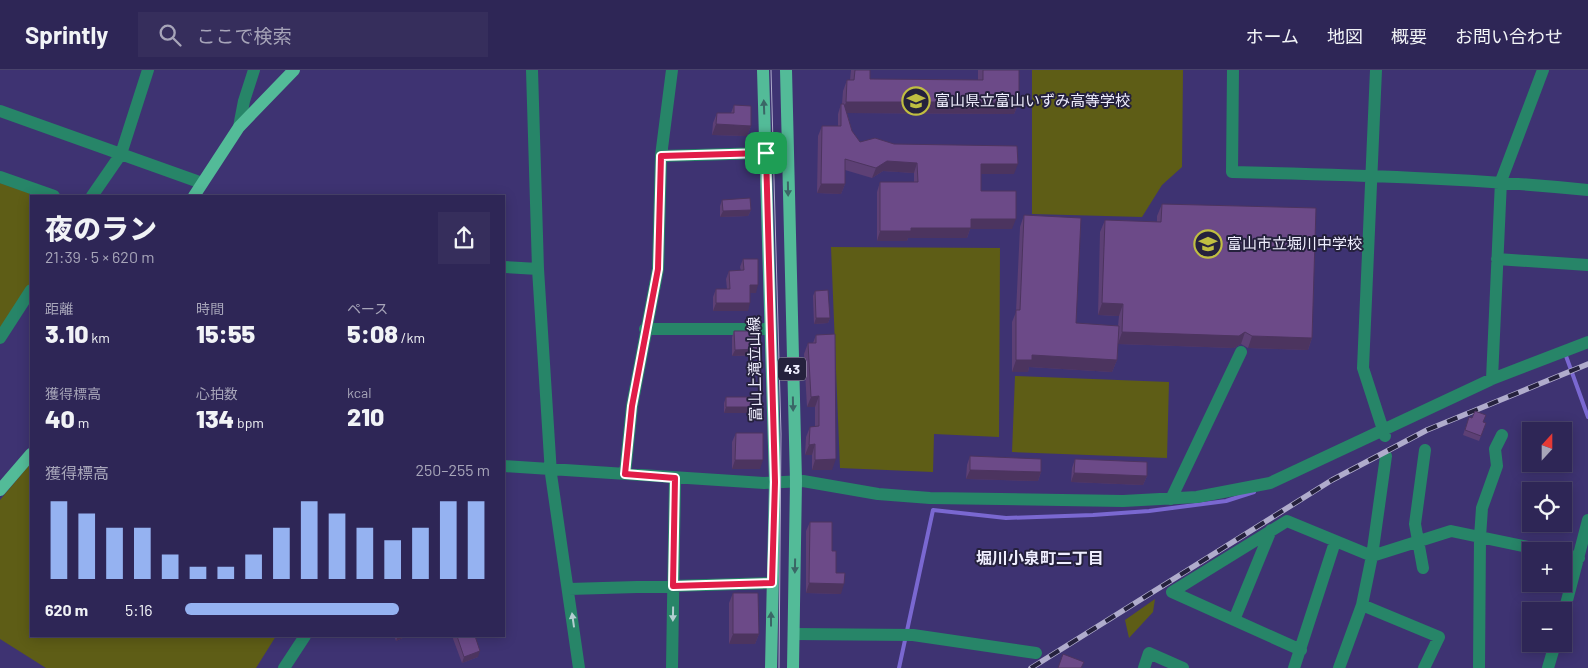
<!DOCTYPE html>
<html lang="ja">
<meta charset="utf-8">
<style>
:root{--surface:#2e2656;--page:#362e5c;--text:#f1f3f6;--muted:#a7a5b9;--line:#49436c;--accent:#95b2f1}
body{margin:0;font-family:Barlow,"Noto Sans JP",sans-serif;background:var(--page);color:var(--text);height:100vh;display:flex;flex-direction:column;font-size:19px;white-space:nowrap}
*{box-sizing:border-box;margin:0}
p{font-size:16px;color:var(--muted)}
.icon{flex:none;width:28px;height:28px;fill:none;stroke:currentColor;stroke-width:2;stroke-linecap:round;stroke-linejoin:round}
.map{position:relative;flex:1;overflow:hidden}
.panel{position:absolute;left:30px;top:125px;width:475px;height:442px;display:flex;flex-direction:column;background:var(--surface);border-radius:0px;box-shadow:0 2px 12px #0003,0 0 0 1px var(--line)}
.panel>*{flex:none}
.needle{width:32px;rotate:21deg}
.controls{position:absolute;left:1522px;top:352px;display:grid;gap:10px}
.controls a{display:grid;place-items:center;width:50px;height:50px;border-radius:0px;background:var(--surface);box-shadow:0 2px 12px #0003,0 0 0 1px var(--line);font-size:25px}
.pin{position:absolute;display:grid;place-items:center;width:42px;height:42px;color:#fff;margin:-21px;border-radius:10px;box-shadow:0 2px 8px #0006}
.round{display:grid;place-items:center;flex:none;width:52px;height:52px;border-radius:0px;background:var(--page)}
.head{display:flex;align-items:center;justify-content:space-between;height:85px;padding:0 15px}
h1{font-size:28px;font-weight:800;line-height:38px}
.figures{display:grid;grid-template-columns:repeat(3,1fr);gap:8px;height:85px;padding:5px 15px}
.figures div{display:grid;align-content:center}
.figures b{font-size:25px;font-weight:800}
.figures small{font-size:14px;font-weight:400}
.figures p{font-size:14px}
.chart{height:140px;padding:10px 15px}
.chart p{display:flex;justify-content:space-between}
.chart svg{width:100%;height:90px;margin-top:5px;stroke:var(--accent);stroke-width:6}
ul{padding:0 15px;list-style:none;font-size:16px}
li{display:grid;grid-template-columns:80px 60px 1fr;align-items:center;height:38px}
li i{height:12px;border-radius:6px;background:var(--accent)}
header{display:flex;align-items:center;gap:30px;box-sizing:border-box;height:70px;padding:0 25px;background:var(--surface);border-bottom:1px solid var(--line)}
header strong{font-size:24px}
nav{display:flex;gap:28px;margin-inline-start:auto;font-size:18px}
.search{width:350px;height:45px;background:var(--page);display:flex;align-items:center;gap:12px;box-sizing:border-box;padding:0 18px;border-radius:0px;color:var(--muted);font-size:19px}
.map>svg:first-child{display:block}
</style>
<header>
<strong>Sprintly</strong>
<div class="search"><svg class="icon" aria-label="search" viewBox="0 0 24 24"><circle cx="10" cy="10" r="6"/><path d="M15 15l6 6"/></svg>ここで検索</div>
<nav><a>ホーム</a><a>地図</a><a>概要</a><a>お問い合わせ</a></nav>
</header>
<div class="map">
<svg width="1588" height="598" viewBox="0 0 1588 598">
<rect width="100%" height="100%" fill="#3e3372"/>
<path fill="#5e5d16" d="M1032,0H1183L1182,97L1162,115L1142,147L1032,144Z
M0,113L38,126H31V214L0,263Z
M831,177L1000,178L999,367L934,364L933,402L840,398Z
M1015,306L1169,312L1167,388L1012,382Z
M31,393V566H276L256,598H46L0,569V430Z
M1155,529L1153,542L1129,568L1125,550Z"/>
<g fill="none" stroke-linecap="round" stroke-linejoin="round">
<path stroke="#7a68d1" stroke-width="4" d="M1566,286L1588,347
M899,598L933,440L1006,448L1093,445L1149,441L1226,431L1254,422"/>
<path stroke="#278568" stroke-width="12" d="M532,0L538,199L551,404L579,598
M1233,0L1232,102C1351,105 1469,108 1588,120
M1376,0L1363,298L1385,366
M0,41L202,113
M239,57L244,31L254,0
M661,86L766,83
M0,107L54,126
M92,126L121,84L148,0
M1497,189L1588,195
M504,197L538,199
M645,259H770
M0,268L31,220
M1492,309L1501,111L1543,0
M504,396L764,413L803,411L878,424L930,428L1123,431L1197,427L1270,413L1492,309L1588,272
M625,404L632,336L658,199L661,86L672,0
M1171,429L1241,282
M1564,485L1579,488
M1423,498L1415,454L1425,380
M569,519L772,513
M1172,522L1287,451L1372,486L1451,461L1547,481
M1172,522L1301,580
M1362,535L1439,567L1424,598
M1564,542L1588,450
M1234,550L1271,460
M794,564L913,565L1036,583
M284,598L305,566
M672,598L675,408
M1144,598L1149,583L1183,598
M1294,598L1335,472
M1339,598L1362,535L1372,486L1386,386
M1479,598L1480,467L1482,438L1497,396L1495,379L1502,365
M1548,598L1555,574"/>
<path stroke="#53bb98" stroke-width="12" d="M763,0L775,411L771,598
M786,0L796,411L793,598
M194,126L239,57L294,0
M0,420L31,384"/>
<path stroke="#b0accc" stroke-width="1" d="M771,0L781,364L779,598"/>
<g stroke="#b0accc" stroke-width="5.5">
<path id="rail" d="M1031,598L1332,410L1427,360L1588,294"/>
</g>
<use href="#rail" stroke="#25213d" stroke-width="4" stroke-dasharray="11" stroke-linecap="butt"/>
</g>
<path fill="#5d4075" d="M851,0H870V9L978,10V0H1019V32L1014,44L847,43L852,61L860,72L894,74L1014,104H981V121L1012,159H970L967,168H908L907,171H877V122L880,112H914V103L883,101L872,108L845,100V114L841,124L817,123L818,66L822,56H838V44L841,34H842L843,21L847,10H850Z
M734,35L751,56L747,66L712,65L713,53L717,43H731Z
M722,130L751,140L748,146L720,147V136Z
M1162,134L1312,268L1308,280L1248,278L1241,274L1234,278L1118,274L1117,290L1112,302L1029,297L1028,302H1012V252L1016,242L1020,157L1024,145L1076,253L1118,256L1119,246L1098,245L1100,162L1105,150L1157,152V146Z
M743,189L756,223H750L748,241H713V227L716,219H727L726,209L729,201H741L740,197Z
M815,221L830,248L828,253L814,254L813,226Z
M734,261L760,279L758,285L732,286V267Z
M816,265L832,400H812V385H805L806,367L810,357H815V337H807L804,284L808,273H813Z
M726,327L760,337L758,343H724V333Z
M1469,347L1486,353L1479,371L1463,365Z
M736,363L760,399H732V372Z
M970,386L1041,402L1038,411L966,409L967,395Z
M1075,389L1147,406L1143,415L1071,412L1072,398Z
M810,452L832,481L836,503L841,524L806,523V461Z
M733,523L759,564L755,574H729V533Z
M394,566H407L396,571Z
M452,566H475L478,587L462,593Z"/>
<path fill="#4c345f" d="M846,32H1019L1014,44L842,43Z
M716,54L751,56L747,66L712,65Z
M887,91L917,93L914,103L883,101L872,108L876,98Z
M981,94H1018L1014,104H977Z
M821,114H845L841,124L817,123Z
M751,140L748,146L720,147L723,141Z
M971,149H1016L1012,159H970L967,168H908L907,171H877L880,161L911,158Z
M750,215H758L756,223H747Z
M716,233H750L748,241H713Z
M1102,233L1123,234L1119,246L1098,245Z
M816,248H830L828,253L814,254Z
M1122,262H1245L1241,274L1234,278L1118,274Z
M1252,266L1312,268L1308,280L1248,278Z
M760,279L758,285L732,286L735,280Z
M1032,285L1117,290L1112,302L1029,297L1028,302H1012L1016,290Z
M819,326L815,337H807L811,327Z
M726,337H760L758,343H724Z
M815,374L812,385H805L809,375Z
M836,389L832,400H812L815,390Z
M735,390H763L760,399H732Z
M970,400L1041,402L1038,411L966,409Z
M1074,403L1147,406L1143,415L1071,412Z
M809,513L844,514L841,524L806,523Z
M733,564H759L755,574H729Z
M398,566H407L396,571Z
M480,581L478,587L462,593L464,587Z"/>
<path fill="#6c4a88" stroke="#4c345f" d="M855,0H870V9L983,10V0H1019V32H846L847,10H854Z
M841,34H844L852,61L860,72L875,68L894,74L1017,76L1018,94H981V121H1016V149H971V158H911V161H880V112H918L917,93L887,91L876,98L845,89V114H821L822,56H841Z
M734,35L751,36V56L716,54L717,43H734Z
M750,128L751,140L723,141L722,130Z
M1162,134L1316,138L1312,268L1252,266L1245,262L1239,266L1122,262L1123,234L1102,233L1105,150L1161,152Z
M1024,145L1081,148L1076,253L1119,256L1117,290L1032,285V290H1016V240H1020Z
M743,189H758V215H750V233H716V219H730L729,201L744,200Z
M828,220L830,248H816L815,221Z
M734,261H759L760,279L735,280Z
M835,264L836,389L815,390V374L809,375L810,357L819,356V326L811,327L808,273H816V265Z
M726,327H760V337H726Z
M1475,341L1486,345L1483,352L1486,353L1481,366L1465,360L1469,347L1472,348Z
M736,363H763V390H735Z
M970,386L1041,389V402L970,400Z
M1075,389L1147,392V406L1074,403Z
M810,452H832V481H836V503H845L844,514L809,513Z
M733,523H758L759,564H733Z
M457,566H475L480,581L464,587Z
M1063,584L1084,592L1081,598H1058Z"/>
<defs><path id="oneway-solid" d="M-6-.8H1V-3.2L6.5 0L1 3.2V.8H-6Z" transform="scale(1.25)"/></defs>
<g fill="#3a6666">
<use href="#oneway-solid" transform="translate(764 37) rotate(-92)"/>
<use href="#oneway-solid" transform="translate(788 119) rotate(89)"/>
<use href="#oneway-solid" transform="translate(793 334) rotate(89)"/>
<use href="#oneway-solid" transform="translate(795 496) rotate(91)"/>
<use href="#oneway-solid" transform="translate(771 549) rotate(-90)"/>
</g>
<g fill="#b3ced1">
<use href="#oneway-solid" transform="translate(673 544) rotate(91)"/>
<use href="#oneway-solid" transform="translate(573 550) rotate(-98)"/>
</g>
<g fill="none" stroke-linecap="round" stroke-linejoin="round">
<g stroke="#fff" stroke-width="10">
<path id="route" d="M766,83L775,412L772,513L673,516L675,408L625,404L632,336L658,199L661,86Z"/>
</g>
<use href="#route" stroke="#e11d48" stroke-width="6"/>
</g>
<defs>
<g id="school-ring" transform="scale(1.4375)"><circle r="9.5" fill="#25213d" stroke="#c0be41" stroke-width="1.5"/><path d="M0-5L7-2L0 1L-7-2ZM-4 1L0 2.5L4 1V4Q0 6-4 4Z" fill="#c0be41"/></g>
</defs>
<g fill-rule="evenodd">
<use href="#school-ring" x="916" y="31"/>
<use href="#school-ring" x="1208" y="174"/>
</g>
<g text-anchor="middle" stroke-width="4" stroke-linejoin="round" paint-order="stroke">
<rect fill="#25213d" stroke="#b2b0c4" stroke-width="1" x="778" y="287.5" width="28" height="23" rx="4"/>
<g font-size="14" font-weight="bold" fill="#efeefe">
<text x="792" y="304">43</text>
</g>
<g font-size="15" fill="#efeefe" stroke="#25213d" text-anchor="start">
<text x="935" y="36">富山県立富山いずみ高等学校</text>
<text x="1227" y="179">富山市立堀川中学校</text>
</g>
<g font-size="15" fill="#efeefe" stroke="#25213d">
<text transform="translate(755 299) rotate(-91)" y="5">富山上滝立山線</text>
</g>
<g font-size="16" font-weight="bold" fill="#efeefe" stroke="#25213d">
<text x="1040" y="494">堀川小泉町二丁目</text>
</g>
</g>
</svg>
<div class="controls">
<a><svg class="needle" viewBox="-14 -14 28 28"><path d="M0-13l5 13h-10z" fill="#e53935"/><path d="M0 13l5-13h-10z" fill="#a7a5b9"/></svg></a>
<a><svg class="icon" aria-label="locate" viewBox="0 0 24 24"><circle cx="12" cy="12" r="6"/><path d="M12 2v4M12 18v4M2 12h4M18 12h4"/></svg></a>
<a>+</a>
<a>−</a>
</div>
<div class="pin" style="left:766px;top:83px;background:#1e9e55"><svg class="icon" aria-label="arrive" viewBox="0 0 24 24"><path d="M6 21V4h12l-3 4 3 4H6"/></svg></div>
<section class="panel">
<div class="head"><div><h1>夜のラン</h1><p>21:39 · 5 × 620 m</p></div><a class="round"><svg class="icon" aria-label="share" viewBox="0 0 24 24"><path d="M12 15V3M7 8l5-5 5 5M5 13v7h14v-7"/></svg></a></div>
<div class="figures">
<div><p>距離</p><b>3.10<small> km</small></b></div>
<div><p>時間</p><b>15:55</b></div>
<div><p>ペース</p><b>5:08<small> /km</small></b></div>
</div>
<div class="figures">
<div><p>獲得標高</p><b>40<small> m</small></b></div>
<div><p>心拍数</p><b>134<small> bpm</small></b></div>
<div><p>kcal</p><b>210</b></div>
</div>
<div class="chart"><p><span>獲得標高</span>250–255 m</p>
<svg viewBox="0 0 160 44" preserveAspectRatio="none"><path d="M5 44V6M15 44V12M25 44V19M35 44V19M45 44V32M55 44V38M65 44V38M75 44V32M85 44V19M95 44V6M105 44V12M115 44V19M125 44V25M135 44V19M145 44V6M155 44V6"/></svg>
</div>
<ul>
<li><b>620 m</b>5:16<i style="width:70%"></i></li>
</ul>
</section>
</div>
